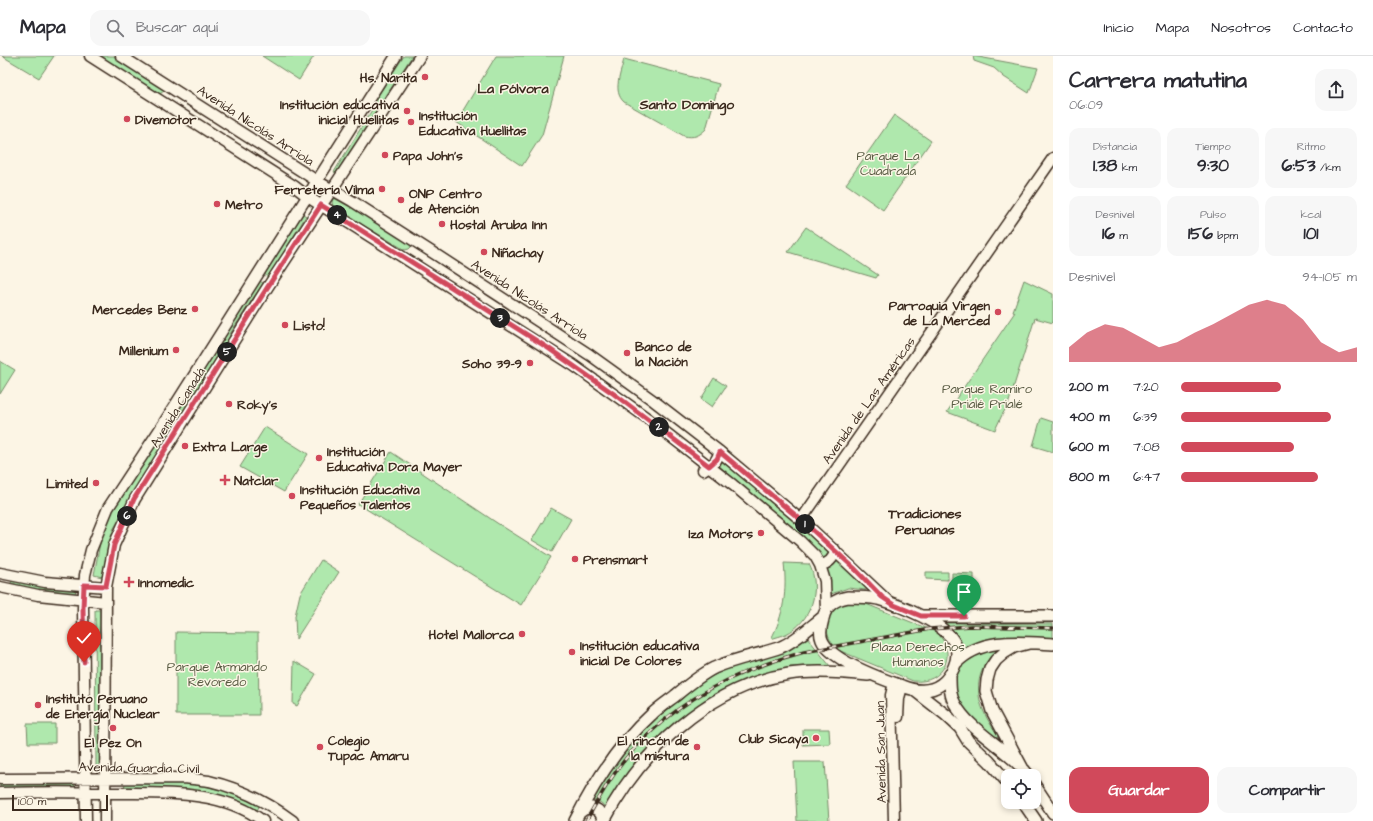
<!DOCTYPE html>
<html lang="es">
<meta charset="utf-8">
<style>
:root{--surface:#fff;--page:#f7f7f7;--text:#2b2b33;--muted:#7c7c81;--line:#e1e1e2;--accent:#d1495b}
body{margin:0;font-family:"Architects Daughter",sans-serif;background:var(--page);color:var(--text);height:100vh;display:flex;flex-direction:column;font-size:15px;white-space:nowrap}
*{box-sizing:border-box;margin:0}
p{font-size:13px;color:var(--muted)}
.icon{flex:none;width:22px;height:22px;fill:none;stroke:currentColor;stroke-width:2;stroke-linecap:round;stroke-linejoin:round}
.map{position:relative;flex:1;overflow:hidden}
.panel{display:flex;flex-direction:column;background:var(--surface);width:320px}
.panel>*{flex:none}
.controls{position:absolute;left:1001px;top:713px;display:grid;gap:8px}
.controls a{display:grid;place-items:center;width:40px;height:40px;border-radius:8px;background:var(--surface);box-shadow:0 2px 6px #0003;font-size:20px}
.scale{position:absolute;left:12px;bottom:10px;width:96px;box-sizing:border-box;padding-left:4px;border:2px solid #3b2a1e;border-top:0;font-size:11px;line-height:14px;white-space:nowrap;color:#3b2a1e;-webkit-text-stroke:3px #fcf5e5;paint-order:stroke}
.pin{position:absolute;display:grid;place-items:center;width:34px;height:34px;color:#fff;margin:-41px -17px;border-radius:50% 50% 50% 0;rotate:-45deg;box-shadow:0 0 4px #0007}
.pin .icon{rotate:45deg}
.km{position:absolute;width:20px;height:20px;margin:-10px;border-radius:50%;background:#222;color:#fff;font-size:11px;line-height:20px;text-align:center}
.round{display:grid;place-items:center;flex:none;width:42px;height:42px;border-radius:12px;background:var(--page)}
.overview{display:flex;align-items:center;justify-content:space-between;height:68px;padding:0 16px}
h1{font-size:22px;font-weight:700;line-height:30px}
.figures{display:grid;grid-template-columns:repeat(3,1fr);gap:6px;height:68px;padding:4px 16px}
.figures div{display:grid;align-content:center;border-radius:10px;background:var(--page);text-align:center}
.figures b{font-size:17px;font-weight:700}
.figures small{font-size:11px;font-weight:400}
.figures p{font-size:11px}
.chart{height:112px;padding:8px 16px}
.chart p{display:flex;justify-content:space-between}
.chart svg{width:100%;height:72px;margin-top:4px;fill:var(--accent);opacity:.7}
.primary-button{display:flex;gap:8px;margin-top:auto;padding:8px 16px}
.primary-button a{flex:1;height:46px;border-radius:12px;background:var(--accent);color:#fff;font-size:16px;font-weight:700;line-height:46px;text-align:center}
.primary-button a+a{background:var(--page);color:var(--text)}
ul{padding:0 16px;list-style:none;font-size:13px}
li{display:grid;grid-template-columns:64px 48px 1fr;align-items:center;height:30px}
li i{height:10px;border-radius:5px;background:var(--accent)}
header{display:flex;align-items:center;gap:24px;box-sizing:border-box;height:56px;padding:0 20px;background:var(--surface);border-bottom:1px solid var(--line)}
header strong{font-size:19px}
nav{display:flex;gap:22px;margin-inline-start:auto;font-size:14px}
.search{width:280px;height:36px;background:var(--page);display:flex;align-items:center;gap:10px;box-sizing:border-box;padding:0 14px;border-radius:12px;color:var(--muted);font-size:15px}
main{display:flex;flex:1;min-height:0}
.map>svg:first-child{display:block}
</style>
<header>
<strong>Mapa</strong>
<div class="search"><svg class="icon" aria-label="search" viewBox="0 0 24 24"><circle cx="10" cy="10" r="6"/><path d="M15 15l6 6"/></svg>Buscar aquí</div>
<nav><a>Inicio</a><a>Mapa</a><a>Nosotros</a><a>Contacto</a></nav>
</header>
<main>
<div class="map">
<svg width="1053" height="765" viewBox="0 0 1053 765">
<rect width="100%" height="100%" fill="#fcf5e5"/>
<filter id="ink" filterUnits="userSpaceOnUse"><feTurbulence type="fractalNoise" baseFrequency=".025" numOctaves="2"/><feDisplacementMap in="SourceGraphic" scale="8" xChannelSelector="R" yChannelSelector="G"/><feConvolveMatrix kernelMatrix="1 2 1 2 8 2 1 2 1" color-interpolation-filters="sRGB"/></filter>
<g filter="url(#ink)">
<path fill="#afe8ad" stroke="#758966" d="M2,0H54L39,22Z
M99,0H114L165,31V34L160,38Z
M262,0H314L299,24Z
M404,0H412L336,117L334,116L375,49L377,41Z
M496,0H564L542,79L522,110L456,66Z
M973,0L1038,12L1029,37L1004,21L994,12L974,5Z
M624,3L719,28L706,73C699,80 694,82 684,80L624,46C612,35 621,17 624,3Z
M894,59L931,85L883,154L846,128Z
M334,140L338,141L409,187L411,191L409,193L405,194L333,151L332,146Z
M303,158L306,160L268,222L264,217Z
M806,171L878,219L876,222L788,196Z
M258,224L263,227L230,278L228,288L170,380L166,379V374Z
M1024,224L1053,238V267L1035,262L1008,349L1002,359L995,374L947,356L1015,256L1013,255Z
M0,305L15,314L0,338Z
M714,322L726,330L712,351L701,343Z
M1041,362L1053,366V396L1033,390Z
M265,371L308,398L284,436L240,411Z
M155,388L160,393L113,474L102,521L94,519L100,487L112,455Z
M391,396L497,467L551,501L521,549L358,448Z
M723,401L840,505L867,532L866,534L848,532L831,538L828,516L820,497L717,408H719Z
M551,452L571,463L552,496L532,484Z
M321,504L339,516L296,583L295,560L300,538Z
M784,507L809,508C822,533 811,566 786,578C782,580 776,581 771,583C784,559 787,534 784,507Z
M926,516H948V524L926,523Z
M952,517L974,518V525H952Z
M13,522L76,532L75,540L35,534L11,527Z
M848,546H861L936,576C959,596 944,629 913,625L838,594C820,578 824,553 848,546Z
M95,554H100L101,712H96Z
M945,567L1053,568V584H987L963,593C959,582 955,574 945,567Z
M176,576L258,577L259,659H176Z
M807,581L830,610L790,611L739,629L704,644L675,667L636,704L606,753C603,747 598,744 592,745C603,726 615,707 628,689C651,659 689,630 723,615C751,602 784,603 807,581Z
M1000,591C968,619 975,650 999,680L997,681H994C974,663 945,645 959,614C962,608 967,601 973,598C981,594 992,593 1000,591Z
M294,605L316,618L297,650L293,648Z
M27,668H55V687H28Z
M803,673H829L830,688L803,689Z
M794,706H825L829,765H797Z
M189,726L225,735L260,748L257,755L219,742L188,733L125,731L124,727Z
M75,727V731H45L42,733H0V728Z"/>
<g fill="none" stroke-linecap="round" stroke-linejoin="round">
<g stroke="#3b2a1e" stroke-width="13">
<path id="secondary" d="M90,0L294,130L311,143L573,309L647,362L733,429L800,485L815,500L820,509L825,525L826,555
M121,0L317,125L352,145L438,200L590,299L654,345L720,396L807,469L889,546
M703,414L715,406L720,396
M801,464L1053,102
M820,509C828,508 834,503 835,494
M0,517L45,526L106,531
M0,531L38,539L106,546
M894,627L891,639L894,765
M898,661L899,642L902,631
M0,723L185,722C193,723 202,724 209,725C239,732 269,747 293,765
M0,737C39,736 77,736 116,737C165,737 222,734 263,765
M86,765L83,552L85,519L91,494L108,452L160,373L396,0
M105,765L106,531L114,489L135,443L267,232L420,0"/>
</g>
<g stroke="#3b2a1e" stroke-width="14">
<path id="primary" d="M848,541C858,541 868,541 878,543C899,549 946,567 955,588C958,595 957,604 954,611C944,634 925,639 902,630C882,623 830,604 822,584C819,577 821,570 823,563C825,550 836,543 848,541Z
M923,560H1053
M956,607C981,581 1020,586 1053,588
M950,621C950,631 950,640 955,648C970,676 1009,693 1029,720
M914,634L946,659L960,672L968,685L989,705L1008,727
M1023,713L992,655L986,635L987,624L990,613L996,604L1004,597L1014,591L1029,587
M1034,728L1053,757
M1023,746L1036,765
M579,757C588,747 602,752 603,765
M575,765C594,727 619,688 651,659C658,652 667,646 675,640C687,630 700,619 714,612C736,602 759,599 781,591C797,584 810,571 823,561
M604,765C640,696 709,630 789,618C815,614 841,616 868,619"/>
</g>
<use href="#secondary" stroke="#fcf5e5" stroke-width="10"/>
<use href="#primary" stroke="#fcf5e5" stroke-width="11"/>
<g stroke="#3b2a1e" stroke-width="3.5">
<path id="rail" d="M586,765C600,740 615,713 635,692C680,642 740,613 804,596L930,573L971,570L1053,572"/>
</g>
<use href="#rail" stroke="#fcf5e5" stroke-width="2" stroke-dasharray="6" stroke-linecap="butt"/>
</g>
</g>
<g fill="none" stroke-linecap="round" stroke-linejoin="round" filter="url(#ink)">
<g stroke="#fff" stroke-width="8">
<path id="route" d="M84,606L83,552L84,529L106,530L114,489L134,443L267,232L321,149L548,292L614,338L709,410L717,403L720,396L807,469L854,512L882,541L894,549L921,560H964"/>
</g>
<use href="#route" stroke="#d1495b" stroke-width="5"/>
</g>
<g fill="#d1495b" stroke="#fcf5e5" stroke-width="1.5">
<circle cx="425" cy="21" r="4"/>
<circle cx="407" cy="55" r="4"/>
<circle cx="127" cy="63" r="4"/>
<circle cx="411" cy="66" r="4"/>
<circle cx="385" cy="99" r="4"/>
<circle cx="382" cy="133" r="4"/>
<circle cx="401" cy="144" r="4"/>
<circle cx="217" cy="148" r="4"/>
<circle cx="442" cy="168" r="4"/>
<circle cx="484" cy="196" r="4"/>
<circle cx="195" cy="253" r="4"/>
<circle cx="998" cy="256" r="4"/>
<circle cx="285" cy="269" r="4"/>
<circle cx="176" cy="294" r="4"/>
<circle cx="627" cy="297" r="4"/>
<circle cx="530" cy="307" r="4"/>
<circle cx="229" cy="348" r="4"/>
<circle cx="185" cy="390" r="4"/>
<circle cx="319" cy="402" r="4"/>
<path d="M223 418h4v4h4v4h-4v4h-4v-4h-4v-4h4z"/>
<circle cx="96" cy="427" r="4"/>
<circle cx="292" cy="440" r="4"/>
<circle cx="761" cy="477" r="4"/>
<circle cx="575" cy="503" r="4"/>
<path d="M127 520h4v4h4v4h-4v4h-4v-4h-4v-4h4z"/>
<circle cx="522" cy="578" r="4"/>
<circle cx="572" cy="596" r="4"/>
<circle cx="38" cy="649" r="4"/>
<circle cx="113" cy="672" r="4"/>
<circle cx="816" cy="682" r="4"/>
<circle cx="320" cy="691" r="4"/>
<circle cx="697" cy="691" r="4"/>
</g>
<g text-anchor="middle" stroke-width="3" stroke-linejoin="round" paint-order="stroke">
<g font-size="13" font-weight="bold" fill="#3b2a1e" stroke="#fcf5e5" text-anchor="start">
<text x="417" y="26" text-anchor="end">Hs. Narita</text>
<text x="399" y="53" text-anchor="end">Institución educativa<tspan x="399" dy="15">inicial Huellitas</tspan></text>
<text x="419" y="64">Institución<tspan x="419" dy="15">Educativa Huellitas</tspan></text>
<text x="135" y="68">Divemotor</text>
<text x="393" y="104">Papa John's</text>
<text x="374" y="138" text-anchor="end">Ferretería Vilma</text>
<text x="409" y="142">ONP Centro<tspan x="409" dy="15">de Atención</tspan></text>
<text x="225" y="153">Metro</text>
<text x="450" y="173">Hostal Aruba Inn</text>
<text x="492" y="201">Niñachay</text>
<text x="990" y="254" text-anchor="end">Parroquia Virgen<tspan x="990" dy="15">de La Merced</tspan></text>
<text x="187" y="258" text-anchor="end">Mercedes Benz</text>
<text x="293" y="274">Listo!</text>
<text x="635" y="295">Banco de<tspan x="635" dy="15">la Nación</tspan></text>
<text x="168" y="299" text-anchor="end">Millenium</text>
<text x="522" y="312" text-anchor="end">Soho 39-9</text>
<text x="237" y="353">Roky's</text>
<text x="193" y="395">Extra Large</text>
<text x="327" y="400">Institución<tspan x="327" dy="15">Educativa Dora Mayer</tspan></text>
<text x="234" y="429">Natclar</text>
<text x="88" y="432" text-anchor="end">Limited</text>
<text x="300" y="438">Institución Educativa<tspan x="300" dy="15">Pequeños Talentos</tspan></text>
<text x="753" y="482" text-anchor="end">Iza Motors</text>
<text x="583" y="508">Prensmart</text>
<text x="138" y="531">Innomedic</text>
<text x="514" y="583" text-anchor="end">Hotel Mallorca</text>
<text x="580" y="594">Institución educativa<tspan x="580" dy="15">inicial De Colores</tspan></text>
<text x="46" y="647">Instituto Peruano<tspan x="46" dy="15">de Energía Nuclear</tspan></text>
<text x="808" y="687" text-anchor="end">Club Sicaya</text>
<text x="328" y="689">Colegio<tspan x="328" dy="15">Tupac Amaru</tspan></text>
<text x="689" y="689" text-anchor="end">El rincón de<tspan x="689" dy="15">la mistura</tspan></text>
<text x="113" y="691" text-anchor="middle">El Pez On</text>
</g>
<g font-size="13" fill="#3b2a1e" stroke="#fcf5e5">
<text transform="translate(256 69) rotate(33)" y="5">Avenida Nicolás Arriola</text>
<text transform="translate(530 243) rotate(33)" y="5">Avenida Nicolás Arriola</text>
<text transform="translate(868 344) rotate(-55)" y="5">Avenida de Las Américas</text>
<text transform="translate(177 351) rotate(-58)" y="5">Avenida Canadá</text>
<text transform="translate(880 696) rotate(-91)" y="5">Avenida San Juan</text>
<text transform="translate(139 711) rotate(1)" y="5">Avenida Guardia Civil</text>
</g>
<g font-size="13" fill="#585a42" stroke="#fcf5e5">
<text x="888" y="104">Parque La<tspan x="888" dy="15">Cuadrada</tspan></text>
<text x="987" y="337">Parque Ramiro<tspan x="987" dy="15">Prialé Prialé</tspan></text>
<text x="918" y="595">Plaza Derechos<tspan x="918" dy="15">Humanos</tspan></text>
<text x="217" y="615">Parque Armando<tspan x="217" dy="15">Revoredo</tspan></text>
</g>
<g font-size="14" font-weight="bold" fill="#3b2a1e" stroke="#fcf5e5">
<text x="513" y="37">La Pólvora</text>
<text x="687" y="53">Santo Domingo</text>
<text x="925" y="462">Tradiciones<tspan x="925" dy="16">Peruanas</tspan></text>
</g>
</g>
</svg>
<div class="controls">
<a><svg class="icon" aria-label="locate" viewBox="0 0 24 24"><circle cx="12" cy="12" r="6"/><path d="M12 2v4M12 18v4M2 12h4M18 12h4"/></svg></a>
</div>
<div class="scale">100 m</div>
<div class="pin" style="left:964px;top:560px;background:#1e9e55"><svg class="icon" aria-label="arrive" viewBox="0 0 24 24"><path d="M6 21V4h12l-3 4 3 4H6"/></svg></div>
<div class="pin" style="left:84px;top:606px;background:#d93025"><svg class="icon" aria-label="check" viewBox="0 0 24 24"><path d="M5 12l5 5 9-10"/></svg></div>
<b class="km" style="left:805px;top:468px">1</b>
<b class="km" style="left:659px;top:371px">2</b>
<b class="km" style="left:500px;top:262px">3</b>
<b class="km" style="left:337px;top:159px">4</b>
<b class="km" style="left:227px;top:296px">5</b>
<b class="km" style="left:127px;top:460px">6</b>
</div>
<section class="panel">
<div class="overview"><div><h1>Carrera matutina</h1><p>06:09</p></div><a class="round"><svg class="icon" aria-label="share" viewBox="0 0 24 24"><path d="M12 15V3M7 8l5-5 5 5M5 13v7h14v-7"/></svg></a></div>
<div class="figures">
<div><p>Distancia</p><b>1.38<small> km</small></b></div>
<div><p>Tiempo</p><b>9:30</b></div>
<div><p>Ritmo</p><b>6:53<small> /km</small></b></div>
</div>
<div class="figures">
<div><p>Desnivel</p><b>16<small> m</small></b></div>
<div><p>Pulso</p><b>156<small> bpm</small></b></div>
<div><p>kcal</p><b>101</b></div>
</div>
<div class="chart"><p><span>Desnivel</span>94–105 m</p>
<svg viewBox="0 0 160 44" preserveAspectRatio="none"><path d="M0 44V35L10 26L20 21L30 23L40 29L50 35L60 32L70 26L80 21L90 15L100 9L110 6L120 9L130 18L140 32L150 38L160 35V44z"/></svg>
</div>
<ul>
<li><b>200 m</b>7:20<i style="width:57%"></i></li>
<li><b>400 m</b>6:39<i style="width:85%"></i></li>
<li><b>600 m</b>7:08<i style="width:64%"></i></li>
<li><b>800 m</b>6:47<i style="width:78%"></i></li>
</ul>
<div class="primary-button"><a>Guardar</a><a>Compartir</a></div>
</section>
</main>
